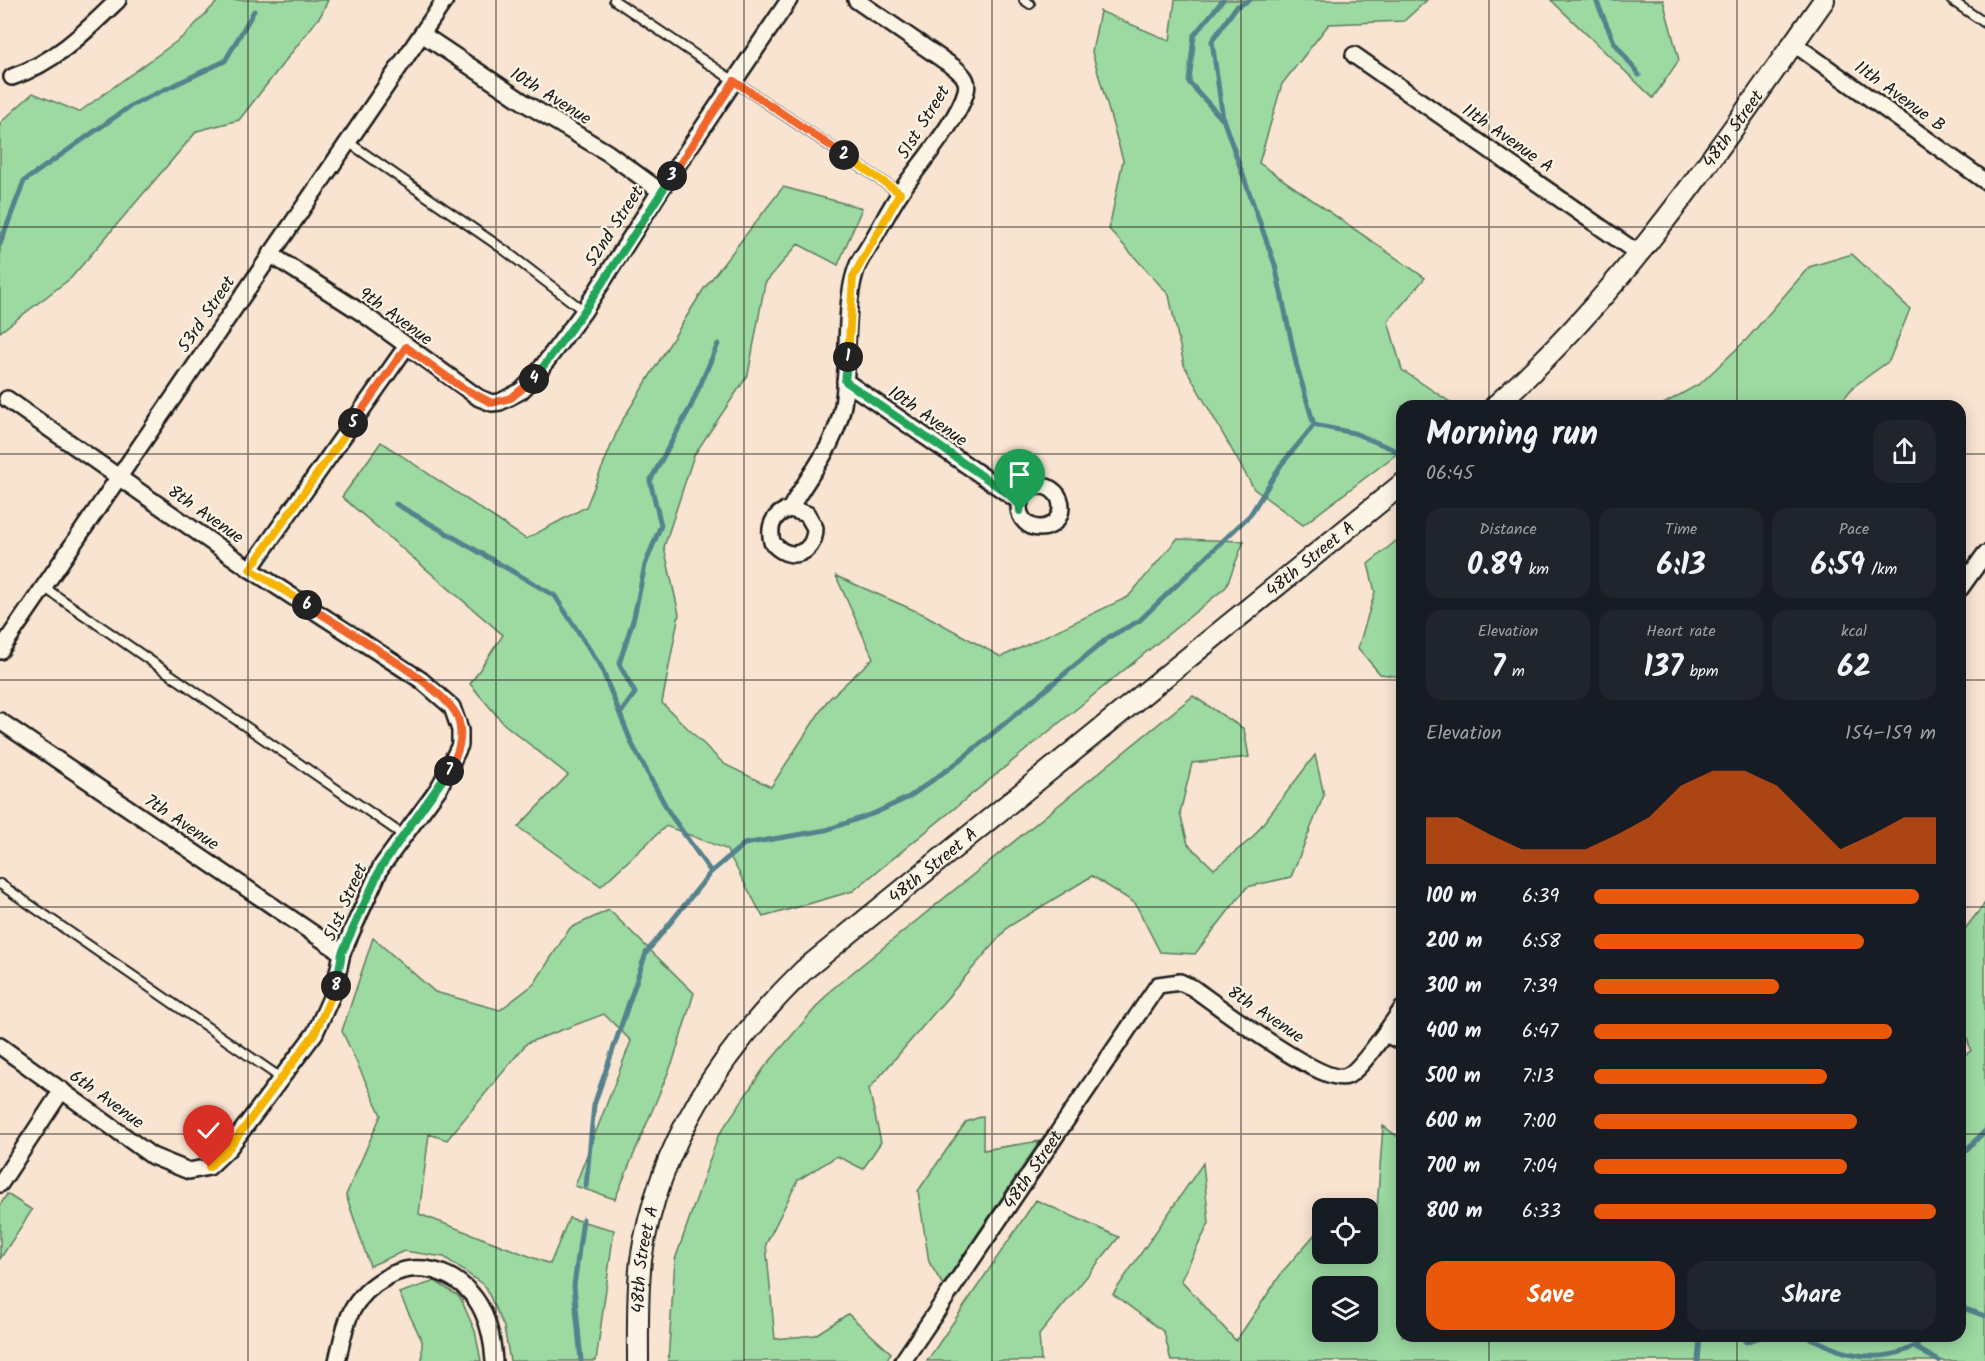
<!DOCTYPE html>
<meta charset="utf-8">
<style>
:root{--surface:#171b24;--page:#20242c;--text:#f1f3f6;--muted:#9ea1a6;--accent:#ea580c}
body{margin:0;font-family:Kalam,sans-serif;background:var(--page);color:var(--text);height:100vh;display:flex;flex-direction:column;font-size:22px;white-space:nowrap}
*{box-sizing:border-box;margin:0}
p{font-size:20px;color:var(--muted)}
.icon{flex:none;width:33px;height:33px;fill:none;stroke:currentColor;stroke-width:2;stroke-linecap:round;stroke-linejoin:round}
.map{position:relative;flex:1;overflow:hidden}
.details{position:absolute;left:1396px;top:400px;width:570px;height:942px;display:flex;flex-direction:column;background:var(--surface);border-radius:18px;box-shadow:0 3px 15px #0003}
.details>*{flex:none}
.fabs{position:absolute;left:1312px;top:1198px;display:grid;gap:12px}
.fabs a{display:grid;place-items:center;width:66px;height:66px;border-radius:12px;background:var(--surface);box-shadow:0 3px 15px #0003;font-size:30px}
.pin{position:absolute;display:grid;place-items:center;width:51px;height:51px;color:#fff;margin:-62px -26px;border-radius:50% 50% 50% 0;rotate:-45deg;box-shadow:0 0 6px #0007}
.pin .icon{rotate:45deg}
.km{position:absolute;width:30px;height:30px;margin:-15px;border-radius:50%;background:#222;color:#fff;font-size:16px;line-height:30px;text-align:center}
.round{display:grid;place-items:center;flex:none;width:63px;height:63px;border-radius:18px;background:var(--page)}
.head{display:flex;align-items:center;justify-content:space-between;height:102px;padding:0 30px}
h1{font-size:33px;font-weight:700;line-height:45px}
.metrics{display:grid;grid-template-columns:repeat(3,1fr);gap:9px;height:102px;padding:6px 30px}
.metrics div{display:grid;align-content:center;border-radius:15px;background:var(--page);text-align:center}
.metrics b{font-size:30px;font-weight:700}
.metrics small{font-size:16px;font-weight:400}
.metrics p{font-size:16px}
.chart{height:168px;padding:12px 30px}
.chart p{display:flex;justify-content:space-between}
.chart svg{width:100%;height:108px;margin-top:6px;fill:var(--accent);opacity:.7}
.primary-button{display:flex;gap:12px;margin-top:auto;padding:12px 30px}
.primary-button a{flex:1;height:69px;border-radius:18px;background:var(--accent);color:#fff;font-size:24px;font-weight:700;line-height:69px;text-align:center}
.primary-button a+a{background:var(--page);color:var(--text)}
ul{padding:0 30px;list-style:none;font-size:20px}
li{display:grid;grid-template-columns:96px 72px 1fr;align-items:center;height:45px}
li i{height:15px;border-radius:8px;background:var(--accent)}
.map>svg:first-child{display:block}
</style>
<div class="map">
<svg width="1985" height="1361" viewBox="0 0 1985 1361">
<rect width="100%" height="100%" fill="#f9e4d2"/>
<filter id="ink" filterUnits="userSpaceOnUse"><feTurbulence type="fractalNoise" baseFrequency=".0167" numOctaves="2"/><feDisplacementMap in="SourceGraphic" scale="12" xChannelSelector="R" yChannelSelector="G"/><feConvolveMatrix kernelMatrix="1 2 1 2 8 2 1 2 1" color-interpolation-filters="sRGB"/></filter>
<g filter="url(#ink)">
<path fill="#9cdaa2" stroke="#5c7b5f" stroke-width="1.5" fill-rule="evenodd" d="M219,0H328L321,15L239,120L197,131L71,278L0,332V123L33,93L79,112L184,36Z
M1175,0H1427L1404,21L1329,24L1282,84L1259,163L1425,278L1388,321L1402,370L1456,406H1402V450L1303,525L1254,489L1184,365L1169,295L1109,229L1123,160L1092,52L1100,11L1170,41Z
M1551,0H1663L1679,60L1653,98Z
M783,187L862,208L838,265L798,244L765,283L748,375L694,455L664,547L679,614L662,703L724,764L771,787L827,701L873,658L836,576L925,615L1001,657L1128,597L1177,539L1244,541L1226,587L853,891L763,917L726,849L666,826L601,886L518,827L568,775L504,724L470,684L503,635L342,497L381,442L526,539L586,507L620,424L703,290Z
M1852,254L1910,309L1889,361L1853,387L1838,406H1660L1701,383L1747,339L1809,267Z
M1402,536V677L1380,674L1358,648L1375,592L1368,564Z
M1193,696L1244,729L1249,757L1192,763L1180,813L1188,844L1214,869L1252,838L1315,755L1324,795L1291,877L1247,887L1195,954L1160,952L1135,903L1092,876L1008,927L869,1089L881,1142L863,1169L837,1156L798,1180L766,1244L775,1339L815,1335L848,1314L891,1353L886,1361H668L675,1260L718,1136L764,1068L831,990Z
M1985,903V1361H1171L1164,1332L1113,1294L1203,1163L1209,1223L1181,1280L1236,1341L1283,1271L1323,1225V1254H1368V1211L1377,1209L1383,1126L1402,1140V1336H1960V1057L1971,1051L1961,1019V934ZM1323,1287H1368V1332H1323Z
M609,910L694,993L673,1061L615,1199L575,1186L631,1041L604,1014L527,1043L447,1140L429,1134L419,1214L550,1264L569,1218L614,1230L596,1361H510L504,1327L485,1286L444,1257L404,1251L370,1266L346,1195L381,1115L342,1031L373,938L435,992L500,1010L534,984L570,928Z
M983,1116V1150L1040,1141L943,1285L929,1262L918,1191L966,1122Z
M7,1194L32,1210L0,1259V1205Z
M1036,1200L1119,1237L1039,1335L1041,1361H927Z
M435,1281L460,1297L475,1331L481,1361H422V1341L399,1293Z"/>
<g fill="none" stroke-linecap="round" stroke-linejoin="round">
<path stroke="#54828c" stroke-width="5" d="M1596,0L1614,42L1639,75
M1222,119L1189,82L1194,35L1223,0
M0,244L24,181L132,105L225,61L254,11
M1314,425L1354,433L1402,453
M396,504L555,596L601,667L632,744L670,814L711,872
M620,714L635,693L619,664L634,617L645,565L661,525L650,481L691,406L718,344
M1960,1156L1985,1131
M586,1186L594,1105L646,953L711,872L744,844L826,830L875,813L909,797L958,762L1109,637L1139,621L1250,515L1281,465L1314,425L1297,367L1275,265L1223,119L1212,41L1236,7L1250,0
M1960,1307L1985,1316
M1741,1336L1746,1342L1764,1336
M1804,1336C1819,1340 1833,1350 1848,1353C1877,1360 1907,1356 1928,1336
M1916,1348L1939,1361
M581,1361L574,1286L583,1219
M1698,1361L1700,1336"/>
<g stroke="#1c1c1c" stroke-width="12">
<path id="service" d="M614,0L900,193
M1024,0L1030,4
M1951,0L1985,23
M348,142L503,249L584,311
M45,588L403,835
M0,884L281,1078"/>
</g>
<g stroke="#1c1c1c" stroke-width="20">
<g id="minor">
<path d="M422,34L528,105L608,153L660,191"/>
<path d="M1793,43L1985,181"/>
<path d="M1354,55L1639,254"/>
<path d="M12,77C56,62 86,31 118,0"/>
<path d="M270,254L362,313L479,398L492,403L500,402L521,391L533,379L584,311L660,191L789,0"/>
<path d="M845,381L1020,502"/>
<circle cx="1040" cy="507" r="21"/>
<path d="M790,509L807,514L815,528C815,555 788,563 772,542C768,526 774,513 790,509C810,472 835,448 843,405C850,366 842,287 862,257C877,235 887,212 902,190C919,165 959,119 966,91C969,80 962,74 955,68L856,0"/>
<path d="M250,569L406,347"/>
<path d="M1960,589L1985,554"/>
<path d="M0,651L445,0"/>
<path d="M0,721L342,953"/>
<path d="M1385,1034L1402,1042"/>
<path d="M0,1046L152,1156L189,1171L209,1167L229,1148L315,1033L334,991L342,953L381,867L439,788L460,745V730L452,707L421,680L250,569L7,399"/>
<path d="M0,1184L62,1090"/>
<path d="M337,1361C341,1345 344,1327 351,1312C359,1297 372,1285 387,1277C422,1257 466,1275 483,1312C490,1327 493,1345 494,1361"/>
<path id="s1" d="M903,1361L1158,985L1180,982L1193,988C1217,1005 1323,1086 1347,1076C1361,1070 1392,1023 1402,1009"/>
</g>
</g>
<g stroke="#1c1c1c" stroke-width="24">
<g id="tertiary">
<path id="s2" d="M1495,406C1626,290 1723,142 1824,0"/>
<path id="s3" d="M638,1361C638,1328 637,1293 641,1260C658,1144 722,1050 804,970L1402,484"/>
</g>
</g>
<use href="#service" stroke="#fcf5e5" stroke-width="8"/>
<use href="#minor" stroke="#fcf5e5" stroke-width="15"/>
<use href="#tertiary" stroke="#fcf5e5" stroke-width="20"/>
</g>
</g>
<g fill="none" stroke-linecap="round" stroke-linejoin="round" filter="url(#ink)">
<g stroke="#fff" stroke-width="12">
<path id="split-1" d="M848,357L845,381L1020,502V511"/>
</g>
<g stroke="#fff" stroke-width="12">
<path id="split-2" d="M844,155L900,193L853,277L848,357"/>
</g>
<g stroke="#fff" stroke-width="12">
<path id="split-3" d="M672,176L734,81L844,155"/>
</g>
<g stroke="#fff" stroke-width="12">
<path id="split-4" d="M534,379L584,311L672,176"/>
</g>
<g stroke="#fff" stroke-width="12">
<path id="split-5" d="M353,423L406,347L461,387L492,403L511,398L534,379"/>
</g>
<g stroke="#fff" stroke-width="12">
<path id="split-6" d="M307,605L250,569L353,423"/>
</g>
<g stroke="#fff" stroke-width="12">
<path id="split-7" d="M307,605C338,626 447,687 458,718C464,738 458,753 449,771"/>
</g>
<g stroke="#fff" stroke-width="12">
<path id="split-8" d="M336,986L342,953L381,867L449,771"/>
</g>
<g stroke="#fff" stroke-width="12">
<path id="split-9" d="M209,1167L229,1148L315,1033L336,986"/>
</g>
<use href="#split-1" stroke="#22a559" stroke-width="8"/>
<use href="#split-2" stroke="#f5b400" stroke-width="8"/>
<use href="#split-3" stroke="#f0652b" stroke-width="8"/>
<use href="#split-4" stroke="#22a559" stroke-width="8"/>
<use href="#split-5" stroke="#f0652b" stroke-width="8"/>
<use href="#split-6" stroke="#f5b400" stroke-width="8"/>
<use href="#split-7" stroke="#f0652b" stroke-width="8"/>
<use href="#split-8" stroke="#22a559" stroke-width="8"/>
<use href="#split-9" stroke="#f5b400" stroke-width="8"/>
</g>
<path fill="none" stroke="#1c1c1c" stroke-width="1.5" stroke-opacity="0.55" d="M248,0V1361M496,0V1361M744,0V1361M992,0V1361M1241,0V1361M1489,0V406M1737,0V406M0,227H1985M0,454H1402M1960,454H1985M0,680H1402M1960,680H1985M0,907H1402M1960,907H1985M0,1134H1402M1960,1134H1985M1489,1336V1361M1737,1336V1361"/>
<g text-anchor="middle" stroke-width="4.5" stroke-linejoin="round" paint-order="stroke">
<g font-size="18" fill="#1c1c1c" stroke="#fcf5e5">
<text transform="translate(551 96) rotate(32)" y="6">10th Avenue</text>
<text transform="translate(1900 96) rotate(36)" y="6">11th Avenue B</text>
<text transform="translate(923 122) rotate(-58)" y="6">51st Street</text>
<text dy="6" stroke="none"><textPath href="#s2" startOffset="366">48th Street</textPath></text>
<text transform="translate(1508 138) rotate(35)" y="6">11th Avenue A</text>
<text transform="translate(614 226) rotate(-57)" y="6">52nd Street</text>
<text transform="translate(206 314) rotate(-56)" y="6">53rd Street</text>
<text transform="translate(396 316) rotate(36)" y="6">9th Avenue</text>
<text transform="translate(928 416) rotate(35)" y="6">10th Avenue</text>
<text transform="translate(206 514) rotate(35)" y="6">8th Avenue</text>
<text dy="6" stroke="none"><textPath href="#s3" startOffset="1092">48th Street A</textPath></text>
<text transform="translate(182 822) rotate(34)" y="6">7th Avenue</text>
<text dy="6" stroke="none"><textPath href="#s3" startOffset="606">48th Street A</textPath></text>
<text transform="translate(345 902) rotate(-66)" y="6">51st Street</text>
<text transform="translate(1266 1014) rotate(34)" y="6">8th Avenue</text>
<text transform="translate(107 1099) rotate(36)" y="6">6th Avenue</text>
<text dy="6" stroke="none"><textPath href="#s1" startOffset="231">48th Street</textPath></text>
<text dy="6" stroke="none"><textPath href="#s3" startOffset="102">48th Street A</textPath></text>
</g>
</g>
</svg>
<div class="fabs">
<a><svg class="icon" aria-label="locate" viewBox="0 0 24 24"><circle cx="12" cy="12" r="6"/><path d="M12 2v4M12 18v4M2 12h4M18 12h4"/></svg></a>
<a><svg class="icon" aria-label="layers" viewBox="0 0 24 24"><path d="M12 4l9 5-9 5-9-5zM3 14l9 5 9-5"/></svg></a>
</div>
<div class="pin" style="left:1020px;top:511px;background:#1e9e55"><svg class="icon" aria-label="arrive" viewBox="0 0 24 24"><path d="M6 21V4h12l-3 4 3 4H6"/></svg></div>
<div class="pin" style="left:209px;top:1167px;background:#d93025"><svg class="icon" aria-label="check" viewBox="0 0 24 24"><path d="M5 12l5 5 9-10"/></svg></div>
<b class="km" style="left:848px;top:357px">1</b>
<b class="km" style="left:844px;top:155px">2</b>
<b class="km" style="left:672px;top:176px">3</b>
<b class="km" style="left:534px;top:379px">4</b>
<b class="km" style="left:353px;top:423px">5</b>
<b class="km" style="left:307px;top:605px">6</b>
<b class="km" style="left:449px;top:771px">7</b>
<b class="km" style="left:336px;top:986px">8</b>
<section class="details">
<div class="head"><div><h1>Morning run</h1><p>06:45</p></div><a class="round"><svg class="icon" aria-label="share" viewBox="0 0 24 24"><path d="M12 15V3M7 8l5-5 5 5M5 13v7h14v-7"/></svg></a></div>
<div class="metrics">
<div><p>Distance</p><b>0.89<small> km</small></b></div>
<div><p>Time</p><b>6:13</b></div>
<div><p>Pace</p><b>6:59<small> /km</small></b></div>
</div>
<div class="metrics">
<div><p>Elevation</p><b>7<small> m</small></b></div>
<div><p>Heart rate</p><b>137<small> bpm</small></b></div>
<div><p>kcal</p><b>62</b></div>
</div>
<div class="chart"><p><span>Elevation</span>154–159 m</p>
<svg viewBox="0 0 160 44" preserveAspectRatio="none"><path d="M0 44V25L10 25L20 32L30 38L40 38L50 38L60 32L70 25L80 12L90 6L100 6L110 12L120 25L130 38L140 32L150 25L160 25V44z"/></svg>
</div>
<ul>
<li><b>100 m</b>6:39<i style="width:95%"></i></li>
<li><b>200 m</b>6:58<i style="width:79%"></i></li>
<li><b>300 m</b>7:39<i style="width:54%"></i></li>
<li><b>400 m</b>6:47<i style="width:87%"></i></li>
<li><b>500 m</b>7:13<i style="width:68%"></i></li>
<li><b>600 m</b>7:00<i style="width:77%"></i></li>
<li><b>700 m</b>7:04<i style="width:74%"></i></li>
<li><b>800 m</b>6:33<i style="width:100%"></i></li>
</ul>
<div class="primary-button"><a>Save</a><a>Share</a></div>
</section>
</div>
